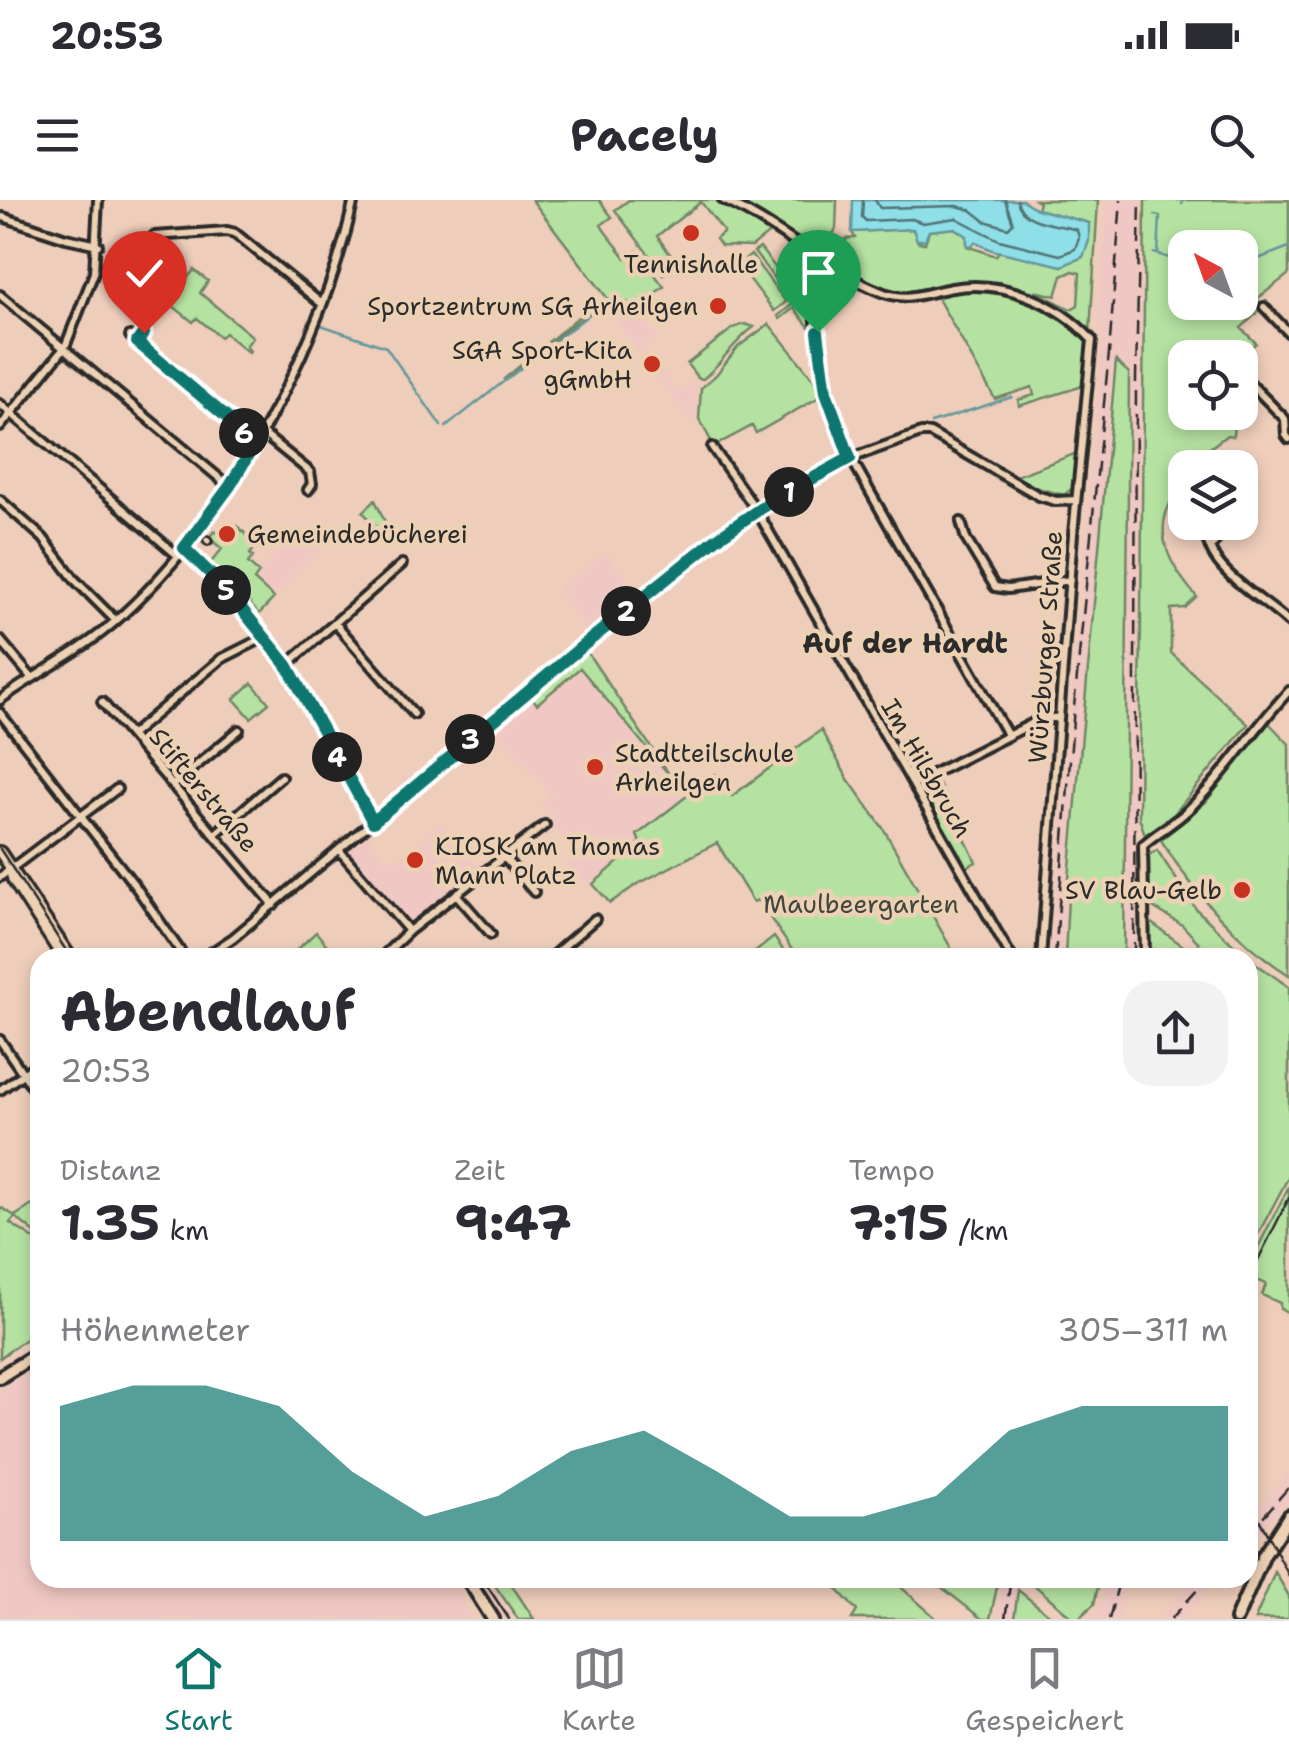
<!DOCTYPE html>
<html lang="de">
<meta charset="utf-8">
<style>
:root{--surface:#fff;--page:#f2f2f3;--text:#2b2b33;--muted:#7c7c81;--line:#e1e1e2;--accent:#0f766e}
body{margin:0;font-family:"Shantell Sans",sans-serif;background:var(--page);color:var(--text);height:100vh;display:flex;flex-direction:column;font-size:38px;white-space:nowrap}
*{box-sizing:border-box;margin:0}
p{font-size:32px;color:var(--muted)}
.icon{flex:none;width:55px;height:55px;fill:none;stroke:currentColor;stroke-width:2;stroke-linecap:round;stroke-linejoin:round}
.map{position:relative;flex:1;overflow:hidden}
.details{position:absolute;left:30px;top:748px;width:1228px;height:640px;display:flex;flex-direction:column;background:var(--surface);border-radius:30px;box-shadow:0 5px 15px #0003}
.details>*{flex:none}
.needle{width:65px;rotate:319deg}
.controls{position:absolute;left:1168px;top:30px;display:grid;gap:20px}
.controls a{display:grid;place-items:center;width:90px;height:90px;border-radius:20px;background:var(--surface);box-shadow:0 5px 15px #0003;font-size:50px}
.pin{position:absolute;display:grid;place-items:center;width:85px;height:85px;color:#fff;margin:-102px -42px;border-radius:50% 50% 50% 0;rotate:-45deg;box-shadow:0 0 10px #0007}
.pin .icon{rotate:45deg}
.km{position:absolute;width:50px;height:50px;margin:-25px;border-radius:50%;background:#222;color:#fff;font-size:28px;line-height:50px;text-align:center}
.round{display:grid;place-items:center;flex:none;width:105px;height:105px;border-radius:30px;background:var(--page)}
.overview{display:flex;align-items:center;justify-content:space-between;height:170px;padding:0 30px}
h1{font-size:55px;font-weight:700;line-height:75px}
.figures{display:grid;grid-template-columns:repeat(3,1fr);gap:15px;height:170px;padding:10px 30px}
.figures div{display:grid;align-content:center}
.figures b{font-size:50px;font-weight:700}
.figures small{font-size:28px;font-weight:400}
.figures p{font-size:28px}
.chart{height:280px;padding:20px 30px}
.chart p{display:flex;justify-content:space-between}
.chart svg{width:100%;height:180px;margin-top:10px;fill:var(--accent);opacity:.7}
.status{display:flex;justify-content:space-between;align-items:center;height:70px;padding:0 50px;background:var(--surface);direction:ltr}
.status svg{height:28px;fill:currentColor}
header{display:flex;justify-content:space-between;align-items:center;height:130px;padding:0 30px;background:var(--surface);font-size:45px;font-weight:700}
.dock{display:flex;justify-content:space-around;align-items:center;height:140px;border-top:2px solid var(--line);background:var(--surface);font-size:28px;color:var(--muted)}
.dock a{display:grid;justify-items:center;gap:5px}
.dock .on{color:var(--accent)}
.map>svg:first-child{display:block}
</style>
<div class="status"><b>20:53</b><svg viewBox="0 0 49 12"><path d="M0 12V9h3v3zM5 12V6h3v6zM10 12V3h3v9zM15 12V0h3v12zM26 1h20v11H26zM47 4h2v5h-2z"/></svg></div>
<header><svg class="icon" aria-label="menu" viewBox="0 0 24 24"><path d="M4 6h16M4 12h16M4 18h16"/></svg>Pacely<svg class="icon" aria-label="search" viewBox="0 0 24 24"><circle cx="10" cy="10" r="6"/><path d="M15 15l6 6"/></svg></header>
<div class="map">
<svg width="1289" height="1419" viewBox="0 0 1289 1419">
<rect width="100%" height="100%" fill="#eecdbb"/>
<filter id="ink" filterUnits="userSpaceOnUse"><feTurbulence type="fractalNoise" baseFrequency=".01" numOctaves="2"/><feDisplacementMap in="SourceGraphic" scale="20" xChannelSelector="R" yChannelSelector="G"/><feConvolveMatrix kernelMatrix="1 2 1 2 8 2 1 2 1" color-interpolation-filters="sRGB"/></filter>
<g filter="url(#ink)">
<path fill="#f0c8c3" d="M1107,0H1143L1136,757H1124L1129,169L1116,158L1062,757L1050,758L1103,133L1097,119Z
M604,105L632,111L643,118L658,137L644,149L678,192L693,181L696,187L694,224Z
M298,328L319,350L274,398L253,379Z
M606,352L635,391L586,430L557,389Z
M579,468L671,577L684,597L638,635L640,643L589,687L568,663L577,655L550,623L554,619L540,604L550,595L495,529L532,498L538,503Z
M441,623L484,672L409,731L339,651L363,631L388,660L392,657L396,661Z
M40,1162V1378H448L474,1419H0V1188Z
M1289,1272V1299L1248,1346V1318Z
M474,1378H486L513,1419H500Z
M1004,1378H1021L1014,1419H996Z
M1107,1378H1129L1119,1419H1091L1101,1407Z
M1195,1378H1219L1182,1419H1158Z"/>
<path fill="#b5e2a1" stroke="#708666" stroke-width="2.5" fill-rule="evenodd" d="M532,0H599L612,17L601,25L604,30L626,58L637,51L664,87L637,105L608,99Z
M629,0H716L772,31L752,47L721,46L716,39L724,32L701,2L657,36L677,64L663,74L615,10Z
M732,0H837L836,29L821,54Z
M1035,0H1098L1090,133C1066,108 1037,94 1003,87L1002,93C1024,98 1085,118 1087,146C1089,158 1084,173 1083,186L1019,206L1018,200L1034,195L1032,187L995,199L936,95L964,89V84C945,85 927,94 907,94C878,95 849,74 825,59L836,41L844,45L846,39L855,38L852,32L913,29L918,42L925,43L929,31L954,28L967,36V46L996,56L1000,49L1062,66L1089,23L1037,9L1039,3ZM1073,71L1080,73L1078,105L1071,109L1035,91L1056,96L1062,76Z
M1145,0H1289V74L1257,99L1263,107L1241,128L1256,143L1240,158H1185V212L1226,213L1234,221L1233,236L1227,235L1178,272L1185,282C1147,323 1165,361 1197,397L1185,408L1171,409V453L1248,524L1174,614L1145,635L1139,617ZM1185,48H1240V102H1185Z
M760,48L796,94L790,99L754,52Z
M751,55L786,102L774,111L739,65Z
M194,70L208,81L200,93L253,137L246,146L250,151L249,153L225,133L220,137L197,118L193,122L168,102Z
M816,85L814,133L794,108L780,119L778,116Z
M596,102L598,105L503,180Z
M745,124L754,127C733,142 722,163 703,179L698,178L687,164L733,128Z
M769,124L819,186L821,196L756,233L752,226L714,246L699,219L701,188L716,175L738,147Z
M1116,161L1129,173L1124,757H1065L1069,678Z
M1077,253L1074,287L1064,295L1037,288L1016,276Z
M375,300L395,344L393,346L363,312Z
M237,326L249,337L255,332L263,339L250,354L253,357L248,363L259,373L254,380L274,398L259,414L229,380L226,382L209,365L222,349L209,338L215,331L226,339Z
M587,452L671,577L580,468L537,504L532,498Z
M252,483L269,503L251,518L234,499Z
M1268,522L1289,544V775C1235,740 1195,695 1161,640L1206,602Z
M821,530L848,579L883,628L956,757H797L758,700L753,702L717,643L636,685L610,703L593,684L640,643L637,635L715,574L732,596Z
M935,576L976,662L965,668L920,589L921,583Z
M1157,650L1196,709L1247,758L1148,757L1150,722L1193,753L1199,743L1182,725L1151,706L1145,658Z
M316,732L331,750L322,757H289Z
M774,737L788,757H749Z
M1248,758L1289,787V976L1248,1053Z
M1289,986V1113L1280,1108V1103L1262,1095L1266,1084L1252,1078L1248,1086V1067Z
M40,1000V1037L15,1017L10,1023L40,1043V1128L0,1158V1007L15,1016Z
M1275,1372L1289,1396V1419H1255Z
M490,1378H507L534,1419H518Z
M827,1378H896L894,1381L937,1419H852L857,1411Z
M930,1378H999L990,1419H982Z
M1026,1378H1100L1094,1404L1078,1419H1074Z
M1018,1390L1053,1418V1419H1014Z"/>
<path fill="#8edfe7" stroke="#66979c" stroke-width="2.5" d="M853,0H1022L1037,9L1089,23V41L1083,57L1062,66L992,50L975,42L972,46L967,45V36L955,28L929,31L925,40H917L913,29L852,32Z"/>
<g fill="none" stroke-linecap="round" stroke-linejoin="round">
<path stroke="#537376" stroke-width="2.5" d="M863,0L862,17L866,21L912,19L923,23L956,18L999,40L1060,55L1075,49L1079,38L1077,30C1058,24 1021,24 1017,0
M875,0L880,8L957,6L971,10L985,21L1008,28L1013,23L1005,0"/>
<path stroke="#66979c" stroke-width="2.5" d="M1075,0H1092
M1182,4L1184,0
M1155,15L1160,16L1158,54
M1154,53L1185,63
M1240,66L1289,47
M321,125L386,147L441,226
M931,223L1012,197
M446,227L601,105"/>
<g stroke="#2b2b2b" stroke-width="12">
<path id="pedestrian" d="M1206,323L1225,332L1210,348
M1226,332L1238,322
M229,335L231,336
M207,340L208,341"/>
</g>
<g stroke="#2b2b2b" stroke-width="14">
<path id="minor" d="M723,0C780,26 826,71 884,93C909,102 928,92 952,88C1004,79 1058,103 1092,140L1073,334L1041,758
M3,17L66,38L98,45
M151,41L154,36L227,31L235,33L322,104
M821,59C806,126 825,196 851,258L1008,536
M0,95L230,287
M1264,107L1289,133
M130,136L256,242
M137,141L145,133
M1246,179L1285,219L1286,235L1289,239
M0,204L177,355
M0,227L65,147L94,73L98,0
M261,232L310,272L312,284L308,290
M712,247L757,311L1012,758
M0,300L43,338L75,380L116,421
M961,322L966,339L995,387L1008,389L1070,380
M1206,322C1201,369 1260,395 1289,423
M184,347L224,387L287,465L373,622
M335,423L414,514
M0,440L31,477
M287,465L402,364
M0,500C38,472 83,451 119,418C230,318 321,146 354,0
M102,502L274,705
M0,513L136,687L185,758
M131,535L221,459L265,437
M913,584L1039,520L1059,517
M173,585L239,530
M215,634L281,577
M339,650L409,731
M504,657L534,692
M0,677L117,589
M456,694L491,734
M203,758L233,738L580,448L732,327L851,258L921,233H930L1039,296L1056,301L1076,300
M381,758L409,731L545,625
M550,758L595,719
M1145,758L1143,645C1157,632 1174,624 1187,611C1225,575 1253,529 1289,491
M0,840L40,898
M0,890L40,862"/>
</g>
<g stroke="#2b2b2b" stroke-width="16">
<path id="tertiary" d="M0,652L71,758
M11,672L13,680L63,758"/>
</g>
<g stroke="#2b2b2b" stroke-width="18">
<path id="secondary" d="M0,1177L40,1152
M467,1378L493,1419
M1236,1419L1264,1355L1289,1316"/>
</g>
<use href="#pedestrian" stroke="#edd1b4" stroke-width="5"/>
<use href="#minor" stroke="#edd1b4" stroke-width="6"/>
<use href="#tertiary" stroke="#edd1b4" stroke-width="9"/>
<use href="#secondary" stroke="#edd1b4" stroke-width="10"/>
<path stroke="#2b2b2b" stroke-width="2.5" d="M0,649L71,758
M1248,1080L1289,998
M1248,1298L1289,1376
M482,1378L509,1419"/>
<path stroke="#2b2b2b" stroke-width="2.5" stroke-dasharray="15 8" stroke-linecap="butt" d="M1055,758L1074,507L1109,153L1121,0
M1134,758L1136,177L1140,0
M1248,1334L1289,1287
M1005,1419L1011,1378
M1109,1419L1120,1378
M1171,1419L1208,1378"/>
</g>
</g>
<g fill="none" stroke-linecap="round" stroke-linejoin="round" filter="url(#ink)">
<g stroke="#fff" stroke-width="20">
<path id="route" d="M144,133L137,142L256,242L230,286L184,348L224,387L287,465L373,622L580,448L716,339L770,302L850,258L826,192L818,132"/>
</g>
<use href="#route" stroke="#0f766e" stroke-width="12"/>
</g>
<g fill="#c8321e" stroke="#edd1b4" stroke-width="4">
<circle cx="691" cy="33" r="10"/>
<circle cx="718" cy="106" r="10"/>
<circle cx="652" cy="164" r="10"/>
<circle cx="227" cy="334" r="10"/>
<circle cx="595" cy="567" r="10"/>
<circle cx="415" cy="660" r="10"/>
<circle cx="1242" cy="690" r="10"/>
</g>
<g text-anchor="middle" stroke-width="9" stroke-linejoin="round" paint-order="stroke">
<g font-size="25" fill="#2b2b2b" stroke="#edd1b4" text-anchor="end">
<text x="691" y="73" text-anchor="middle">Tennishalle</text>
<text x="698" y="115">Sportzentrum SG Arheilgen</text>
<text x="632" y="159">SGA Sport-Kita<tspan x="632" dy="29">gGmbH</tspan></text>
<text x="247" y="343" text-anchor="start">Gemeindebücherei</text>
<text x="615" y="562" text-anchor="start">Stadtteilschule<tspan x="615" dy="29">Arheilgen</tspan></text>
<text x="435" y="655" text-anchor="start">KIOSK am Thomas<tspan x="435" dy="29">Mann Platz</tspan></text>
<text x="1222" y="699">SV Blau-Gelb</text>
</g>
<g font-size="25" fill="#2b2b2b" stroke="#edd1b4">
<text transform="translate(1045 447) rotate(-86)" y="9">Würzburger Straße</text>
<text transform="translate(927 568) rotate(60)" y="9">Im Hilsbruch</text>
<text transform="translate(204 590) rotate(50)" y="9">Stifterstraße</text>
</g>
<g font-size="25" fill="#40463d" stroke="#edd1b4">
<text x="861" y="713">Maulbeergarten</text>
</g>
<g font-size="28" font-weight="bold" fill="#2b2b2b" stroke="#edd1b4">
<text x="905" y="453">Auf der Hardt</text>
</g>
</g>
</svg>
<div class="controls">
<a><svg class="needle" viewBox="-14 -14 28 28"><path d="M0-13l5 13h-10z" fill="#e53935"/><path d="M0 13l5-13h-10z" fill="#7c7c81"/></svg></a>
<a><svg class="icon" aria-label="locate" viewBox="0 0 24 24"><circle cx="12" cy="12" r="6"/><path d="M12 2v4M12 18v4M2 12h4M18 12h4"/></svg></a>
<a><svg class="icon" aria-label="layers" viewBox="0 0 24 24"><path d="M12 4l9 5-9 5-9-5zM3 14l9 5 9-5"/></svg></a>
</div>
<div class="pin" style="left:818px;top:132px;background:#1e9e55"><svg class="icon" aria-label="arrive" viewBox="0 0 24 24"><path d="M6 21V4h12l-3 4 3 4H6"/></svg></div>
<div class="pin" style="left:144px;top:133px;background:#d93025"><svg class="icon" aria-label="check" viewBox="0 0 24 24"><path d="M5 12l5 5 9-10"/></svg></div>
<b class="km" style="left:789px;top:292px">1</b>
<b class="km" style="left:626px;top:411px">2</b>
<b class="km" style="left:470px;top:539px">3</b>
<b class="km" style="left:337px;top:557px">4</b>
<b class="km" style="left:226px;top:390px">5</b>
<b class="km" style="left:244px;top:233px">6</b>
<section class="details">
<div class="overview"><div><h1>Abendlauf</h1><p>20:53</p></div><a class="round"><svg class="icon" aria-label="share" viewBox="0 0 24 24"><path d="M12 15V3M7 8l5-5 5 5M5 13v7h14v-7"/></svg></a></div>
<div class="figures">
<div><p>Distanz</p><b>1.35<small> km</small></b></div>
<div><p>Zeit</p><b>9:47</b></div>
<div><p>Tempo</p><b>7:15<small> /km</small></b></div>
</div>
<div class="chart"><p><span>Höhenmeter</span>305–311 m</p>
<svg viewBox="0 0 160 44" preserveAspectRatio="none"><path d="M0 44V11L10 6L20 6L30 11L40 27L50 38L60 33L70 22L80 17L90 27L100 38L110 38L120 33L130 17L140 11L150 11L160 11V44z"/></svg>
</div>
</section>
</div>
<nav class="dock">
<a class="on"><svg class="icon" aria-label="home" viewBox="0 0 24 24"><path d="M3 11l9-7 9 7M6 9v11h12V9"/></svg>Start</a>
<a><svg class="icon" aria-label="map" viewBox="0 0 24 24"><path d="M3 6l6-2 6 2 6-2v14l-6 2-6-2-6 2zM9 4v14M15 6v14"/></svg>Karte</a>
<a><svg class="icon" aria-label="saved" viewBox="0 0 24 24"><path d="M7 4h10v16l-5-4-5 4z"/></svg>Gespeichert</a>
</nav>
